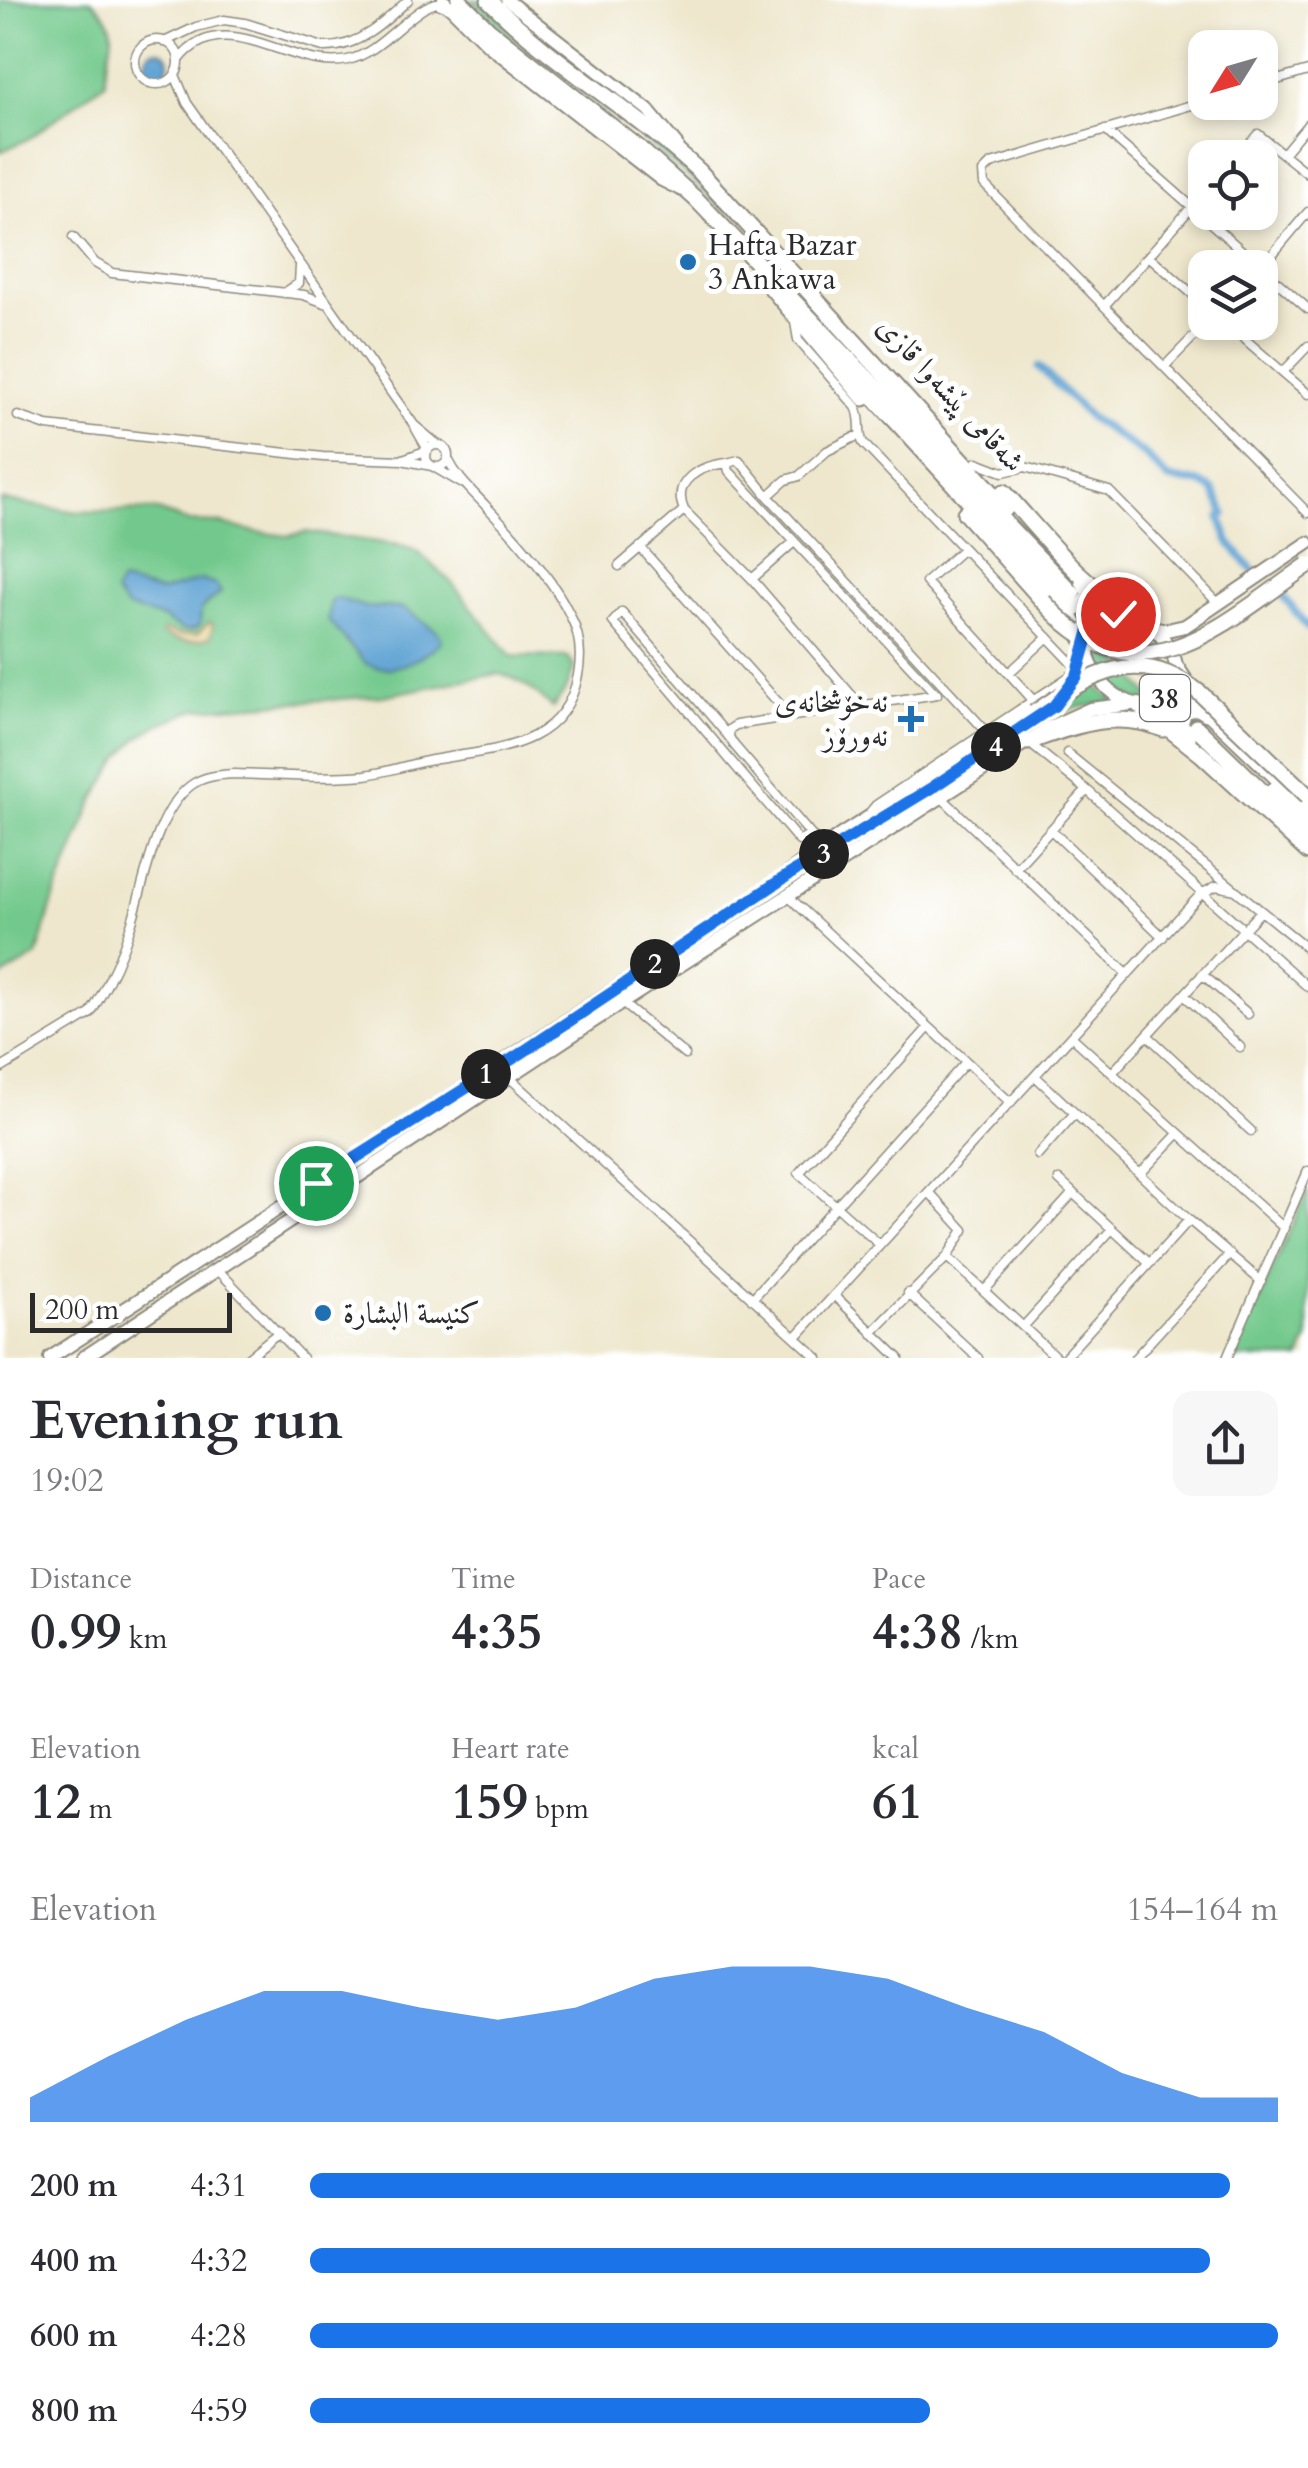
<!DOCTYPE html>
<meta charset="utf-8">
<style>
:root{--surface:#fff;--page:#f7f7f7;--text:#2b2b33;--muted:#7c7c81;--accent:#1a73e8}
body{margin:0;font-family:Cardo,Amiri,serif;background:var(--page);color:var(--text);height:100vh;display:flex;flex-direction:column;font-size:38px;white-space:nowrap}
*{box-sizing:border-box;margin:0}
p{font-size:32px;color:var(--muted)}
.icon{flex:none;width:55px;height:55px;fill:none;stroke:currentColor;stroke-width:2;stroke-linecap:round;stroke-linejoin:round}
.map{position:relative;height:1358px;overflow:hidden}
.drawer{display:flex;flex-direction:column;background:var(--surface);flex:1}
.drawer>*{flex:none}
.needle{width:65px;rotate:233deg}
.buttons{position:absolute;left:1188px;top:30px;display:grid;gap:20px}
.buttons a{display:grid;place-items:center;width:90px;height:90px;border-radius:20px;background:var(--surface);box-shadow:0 5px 15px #0003;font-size:50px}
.scale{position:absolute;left:30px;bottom:25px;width:202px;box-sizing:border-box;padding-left:10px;border:5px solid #2b2b2b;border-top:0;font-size:28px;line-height:35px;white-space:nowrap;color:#2b2b2b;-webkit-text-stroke:8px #fff;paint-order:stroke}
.pin{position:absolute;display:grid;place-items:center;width:85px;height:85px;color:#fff;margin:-42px;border:5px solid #fff;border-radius:50%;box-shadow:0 2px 10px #0007}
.km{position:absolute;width:50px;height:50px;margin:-25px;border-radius:50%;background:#222;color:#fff;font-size:28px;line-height:50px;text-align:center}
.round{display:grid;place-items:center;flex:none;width:105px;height:105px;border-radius:20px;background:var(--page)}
.overview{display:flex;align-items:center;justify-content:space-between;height:170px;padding:0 30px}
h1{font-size:55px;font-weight:800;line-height:75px}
.figures{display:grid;grid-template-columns:repeat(3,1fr);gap:15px;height:170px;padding:10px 30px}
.figures div{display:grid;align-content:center}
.figures b{font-size:50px;font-weight:800}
.figures small{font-size:28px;font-weight:400}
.figures p{font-size:28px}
.chart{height:280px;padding:20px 30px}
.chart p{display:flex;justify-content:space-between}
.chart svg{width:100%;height:180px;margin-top:10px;fill:var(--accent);opacity:.7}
ul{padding:0 30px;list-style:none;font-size:32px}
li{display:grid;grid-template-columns:160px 120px 1fr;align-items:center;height:75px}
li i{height:25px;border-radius:12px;background:var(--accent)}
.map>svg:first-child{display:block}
</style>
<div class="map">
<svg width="1308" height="1358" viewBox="0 0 1308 1358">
<rect width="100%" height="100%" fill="#fff"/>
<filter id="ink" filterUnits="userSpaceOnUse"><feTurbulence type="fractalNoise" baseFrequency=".01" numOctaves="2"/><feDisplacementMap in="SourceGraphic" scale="20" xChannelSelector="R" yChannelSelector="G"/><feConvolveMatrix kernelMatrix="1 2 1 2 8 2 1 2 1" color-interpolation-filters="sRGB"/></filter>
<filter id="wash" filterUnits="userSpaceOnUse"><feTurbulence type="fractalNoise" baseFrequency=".0048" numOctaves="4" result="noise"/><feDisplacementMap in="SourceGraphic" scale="40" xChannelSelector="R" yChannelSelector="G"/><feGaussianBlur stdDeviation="2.25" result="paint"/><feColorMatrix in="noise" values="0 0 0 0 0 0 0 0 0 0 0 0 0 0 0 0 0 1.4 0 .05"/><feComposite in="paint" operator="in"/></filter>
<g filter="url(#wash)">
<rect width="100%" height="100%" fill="#eee7cd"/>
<path fill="#73c98d" stroke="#4f7a5c" stroke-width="2.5" d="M0,0H91C127,32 106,41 105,82L30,138L0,152Z
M471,0H480L669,153L735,221L662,155L515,41Z
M0,500L77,512L155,510L189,522L217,523L256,532L288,536L306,532L399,545L417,551L451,582L511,656L568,657L574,667L567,688L553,708C537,694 519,676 497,674L382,696L196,709L158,725L137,739L118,760L93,802L53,901L37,956L0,978Z
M1123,617C1149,630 1174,650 1170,683L1113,619Z
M1093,632L1154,700C1131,707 1097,679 1093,657C1091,649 1093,640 1093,632Z
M1083,666L1097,687L1117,702L1074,708L1054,718L801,884L798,880L1054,712L1072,693Z
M1308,1190V1340L1300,1358H1232Z"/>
<path fill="#eeda9e" stroke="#8c8264" stroke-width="2.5" d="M210,622L213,625L210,637C189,644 182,643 162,634L164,630L179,635L197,634Z"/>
<path fill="#5ea3d3" stroke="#44677f" stroke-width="2.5" d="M145 62a12 12 0 1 1 24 0a12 12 0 1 1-24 0Z
M201,580L216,585L221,592L201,609L200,625L193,630H183L162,618L127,608L115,593L121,582L160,592Z
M337,598L365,607L403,608L438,632L442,641C422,659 391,677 365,663L328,620L331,601Z"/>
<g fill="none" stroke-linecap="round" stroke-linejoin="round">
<path stroke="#5ea3d3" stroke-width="8" d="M1039,367L1089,417L1145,455L1168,479L1201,483L1213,490L1225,514L1220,517L1229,542L1252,570
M1284,597L1308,628"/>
</g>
</g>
<g filter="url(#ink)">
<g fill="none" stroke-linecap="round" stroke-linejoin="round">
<path stroke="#c7c1ad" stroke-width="15" stroke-dasharray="15 8" stroke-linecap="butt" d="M1076,598L1196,727"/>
<g stroke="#8c897c" stroke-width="11">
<path id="street" d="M135 62a22 22 0 1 1 44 0a22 22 0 1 1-44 0Z
M164,42L196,27L224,20L245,23L323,47C357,49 385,22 408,0
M179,60C225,1 291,73 348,60C378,53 400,22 426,7L436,3L448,8
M175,75L187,103L414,425L438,445
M1260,85L1308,71
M1205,101L991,164L983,172L984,184L1308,513
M1105,130L1308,309
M1283,154L1308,124
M1237,158L1258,134L1308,174
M73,237L95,263L112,273L304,295L325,303
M1150,257L1205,305
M1260,269L1308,212
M284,293L299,283L300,266
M1104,306L1205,192
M795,322L798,340L856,407C863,420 857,431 863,443L1079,670L876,805L871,811
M1225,322L1308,394
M1164,367L1208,322
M1283,372L1308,346
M18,416L47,426L323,457L402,460L432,466L461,483
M426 456a11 11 0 1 1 22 0a11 11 0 1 1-22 0Z
M403,459L428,450L416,429
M977,462L1003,472L1025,467L1109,491L1219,604
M768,496L786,480L799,476L827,451L859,435
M684,510C671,480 700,466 727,463
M640,547L791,717
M963,549L926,582L1033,700
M619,566L684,510L752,579L861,706
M752,579L794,542
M1010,672L1048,637
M936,694L729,471L727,463L739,460L768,496L986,731
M729,737L622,612L613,622L799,841L811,835
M1029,743L1087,790L1308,987
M1067,753L1308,949
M941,797L1128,975
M1051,830L1163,937
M823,849L734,745L729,737L730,729L736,725L937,694
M1015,869L1087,790
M789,897L1011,1103
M1202,974L1248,1014
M1184,995L1240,1047
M622,1003L685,1055
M1147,1035L1251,1131
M1072,1037L1284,1228
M0,1069L90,1014L95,1006C109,982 122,954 130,928C144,887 154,814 190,786C203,776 219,775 234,774C277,775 322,779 365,775C388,772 409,764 432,760C491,749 564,750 578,675C582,654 580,634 570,615C553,579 514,535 486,506C472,491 457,478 448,459
M1112,1073L1261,911
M1035,1076L1189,1220L1261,1281
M510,1078L818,1358
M1038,1155L1075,1113
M1140,1174L1178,1134
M1059,1180L1149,1263
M880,1245L799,1173L929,1027
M947,1257L1057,1358
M217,1269L302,1358
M984,1291L1073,1193
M908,1293L978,1358
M834,1295L899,1358
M752,1299L966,1062
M1023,1327L1112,1229
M872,1333L947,1257L964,1230L929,1192
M796,1337L1201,894L1216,886L1236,890
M247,1358L279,1332
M1064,1358L1189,1220
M1135,1358L1230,1254
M1227,1358L1308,1171"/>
</g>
<g stroke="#8c897c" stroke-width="15">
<path id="secondary" d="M443,0L489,46L661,180L681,190
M507,0L648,110L677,145"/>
</g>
<g stroke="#8c897c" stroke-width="16">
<path id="primary" d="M1124,614C1164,622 1202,679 1154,704C1098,715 1052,617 1124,614Z
M1152,627L1167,630L1185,626L1308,543
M1069,690L1086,652
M884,818L1023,728
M50,1358L794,872
M83,1358L592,1022L1048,728L1090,709L1132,704"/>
</g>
<g stroke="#8c897c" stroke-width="19">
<path id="highway" d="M459,0L489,30L640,149L697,200L1073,594
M489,0C553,64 633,110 699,171L1006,508
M770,286L864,398
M864,386L1064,605L1086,645
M1004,492C1048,540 1081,586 1139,618
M965,513L1043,601
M1063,603L1075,609L1085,604L1090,594L1083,581
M1177,669L1200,704L1308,807
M1140,706L1201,754L1308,852
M1196,727L1308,836
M1188,738L1180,724L1184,711L1197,707L1207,713
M1028,742C1074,726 1115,709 1163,729
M1274,790L1308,821
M787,876L842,836L1034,713"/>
</g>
<use href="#street" stroke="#fff" stroke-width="8"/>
<use href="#secondary" stroke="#fff" stroke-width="11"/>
<use href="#primary" stroke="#fff" stroke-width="12"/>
<use href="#highway" stroke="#fff" stroke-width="15"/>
<g stroke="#8c897c" stroke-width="19" stroke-linecap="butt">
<path id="highway-bridge" d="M1043,601C1138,708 1219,627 1308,565
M1034,713C1091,674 1138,643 1201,694L1308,796"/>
</g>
<use href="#highway-bridge" stroke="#fff" stroke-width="15"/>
</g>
</g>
<g fill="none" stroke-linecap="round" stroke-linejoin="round" filter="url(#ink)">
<g stroke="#fff" stroke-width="20">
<path id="route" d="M316,1183L520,1054L787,876L933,787L1054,706L1077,676L1090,630L1106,617L1118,614"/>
</g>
<use href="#route" stroke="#1a73e8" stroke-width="12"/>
</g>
<g fill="#1f6fb2" stroke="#fff" stroke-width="4">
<circle cx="688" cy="262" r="10"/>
<path d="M906 704h10v10h10v10h-10v10h-10v-10h-10v-10h10z"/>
<circle cx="323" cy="1313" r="10"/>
</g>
<g text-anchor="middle" stroke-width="10" stroke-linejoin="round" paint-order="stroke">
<rect fill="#fff" stroke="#6b6b6b" stroke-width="2.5" x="1140" y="675" width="50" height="46" rx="8"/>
<g font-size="28" font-weight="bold" fill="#2b2b2b">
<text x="1165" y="708">38</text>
</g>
<g font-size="30" fill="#2b2b2b" stroke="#fff" text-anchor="start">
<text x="708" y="255">Hafta Bazar<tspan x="708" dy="34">3 Ankawa</tspan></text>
<text x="888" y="712" text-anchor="end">نەخۆشخانەی<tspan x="888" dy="34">نەورۆز</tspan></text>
<text x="343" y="1323">كنيسة البشارة</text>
</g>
<g font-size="30" fill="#2b2b2b" stroke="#fff">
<text transform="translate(951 394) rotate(47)" y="10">شەقامی پێشەوا قازی</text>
</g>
</g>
</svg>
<div class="buttons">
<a><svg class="needle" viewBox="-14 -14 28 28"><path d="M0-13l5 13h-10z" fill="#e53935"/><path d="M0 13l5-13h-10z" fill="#7c7c81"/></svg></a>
<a><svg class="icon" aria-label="locate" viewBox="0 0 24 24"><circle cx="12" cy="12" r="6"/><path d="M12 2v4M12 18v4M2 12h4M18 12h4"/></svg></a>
<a><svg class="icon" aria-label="layers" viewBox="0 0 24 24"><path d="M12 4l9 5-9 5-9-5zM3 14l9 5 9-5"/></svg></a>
</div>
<div class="scale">200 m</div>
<div class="pin" style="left:316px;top:1183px;background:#1e9e55"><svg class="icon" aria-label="arrive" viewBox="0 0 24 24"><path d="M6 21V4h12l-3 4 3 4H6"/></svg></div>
<div class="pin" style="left:1118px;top:614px;background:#d93025"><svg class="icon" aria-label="check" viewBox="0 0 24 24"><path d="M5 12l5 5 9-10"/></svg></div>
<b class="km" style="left:486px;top:1074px">1</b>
<b class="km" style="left:655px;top:964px">2</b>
<b class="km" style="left:824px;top:854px">3</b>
<b class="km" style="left:996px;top:747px">4</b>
</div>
<section class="drawer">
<div class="overview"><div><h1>Evening run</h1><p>19:02</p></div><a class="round"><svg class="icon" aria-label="share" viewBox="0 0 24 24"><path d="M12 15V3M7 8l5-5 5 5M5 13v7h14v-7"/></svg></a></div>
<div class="figures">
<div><p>Distance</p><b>0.99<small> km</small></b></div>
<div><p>Time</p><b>4:35</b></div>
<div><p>Pace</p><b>4:38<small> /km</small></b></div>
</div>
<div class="figures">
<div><p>Elevation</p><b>12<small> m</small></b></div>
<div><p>Heart rate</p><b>159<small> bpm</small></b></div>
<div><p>kcal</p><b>61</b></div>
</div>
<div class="chart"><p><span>Elevation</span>154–164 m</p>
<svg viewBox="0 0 160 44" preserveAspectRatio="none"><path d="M0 44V38L10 28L20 19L30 12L40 12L50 16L60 19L70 16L80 9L90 6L100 6L110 9L120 16L130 22L140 32L150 38L160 38V44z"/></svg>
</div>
<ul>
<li><b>200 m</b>4:31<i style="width:95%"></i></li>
<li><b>400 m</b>4:32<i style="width:93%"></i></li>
<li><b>600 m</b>4:28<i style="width:100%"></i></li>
<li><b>800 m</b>4:59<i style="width:64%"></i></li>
</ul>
</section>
